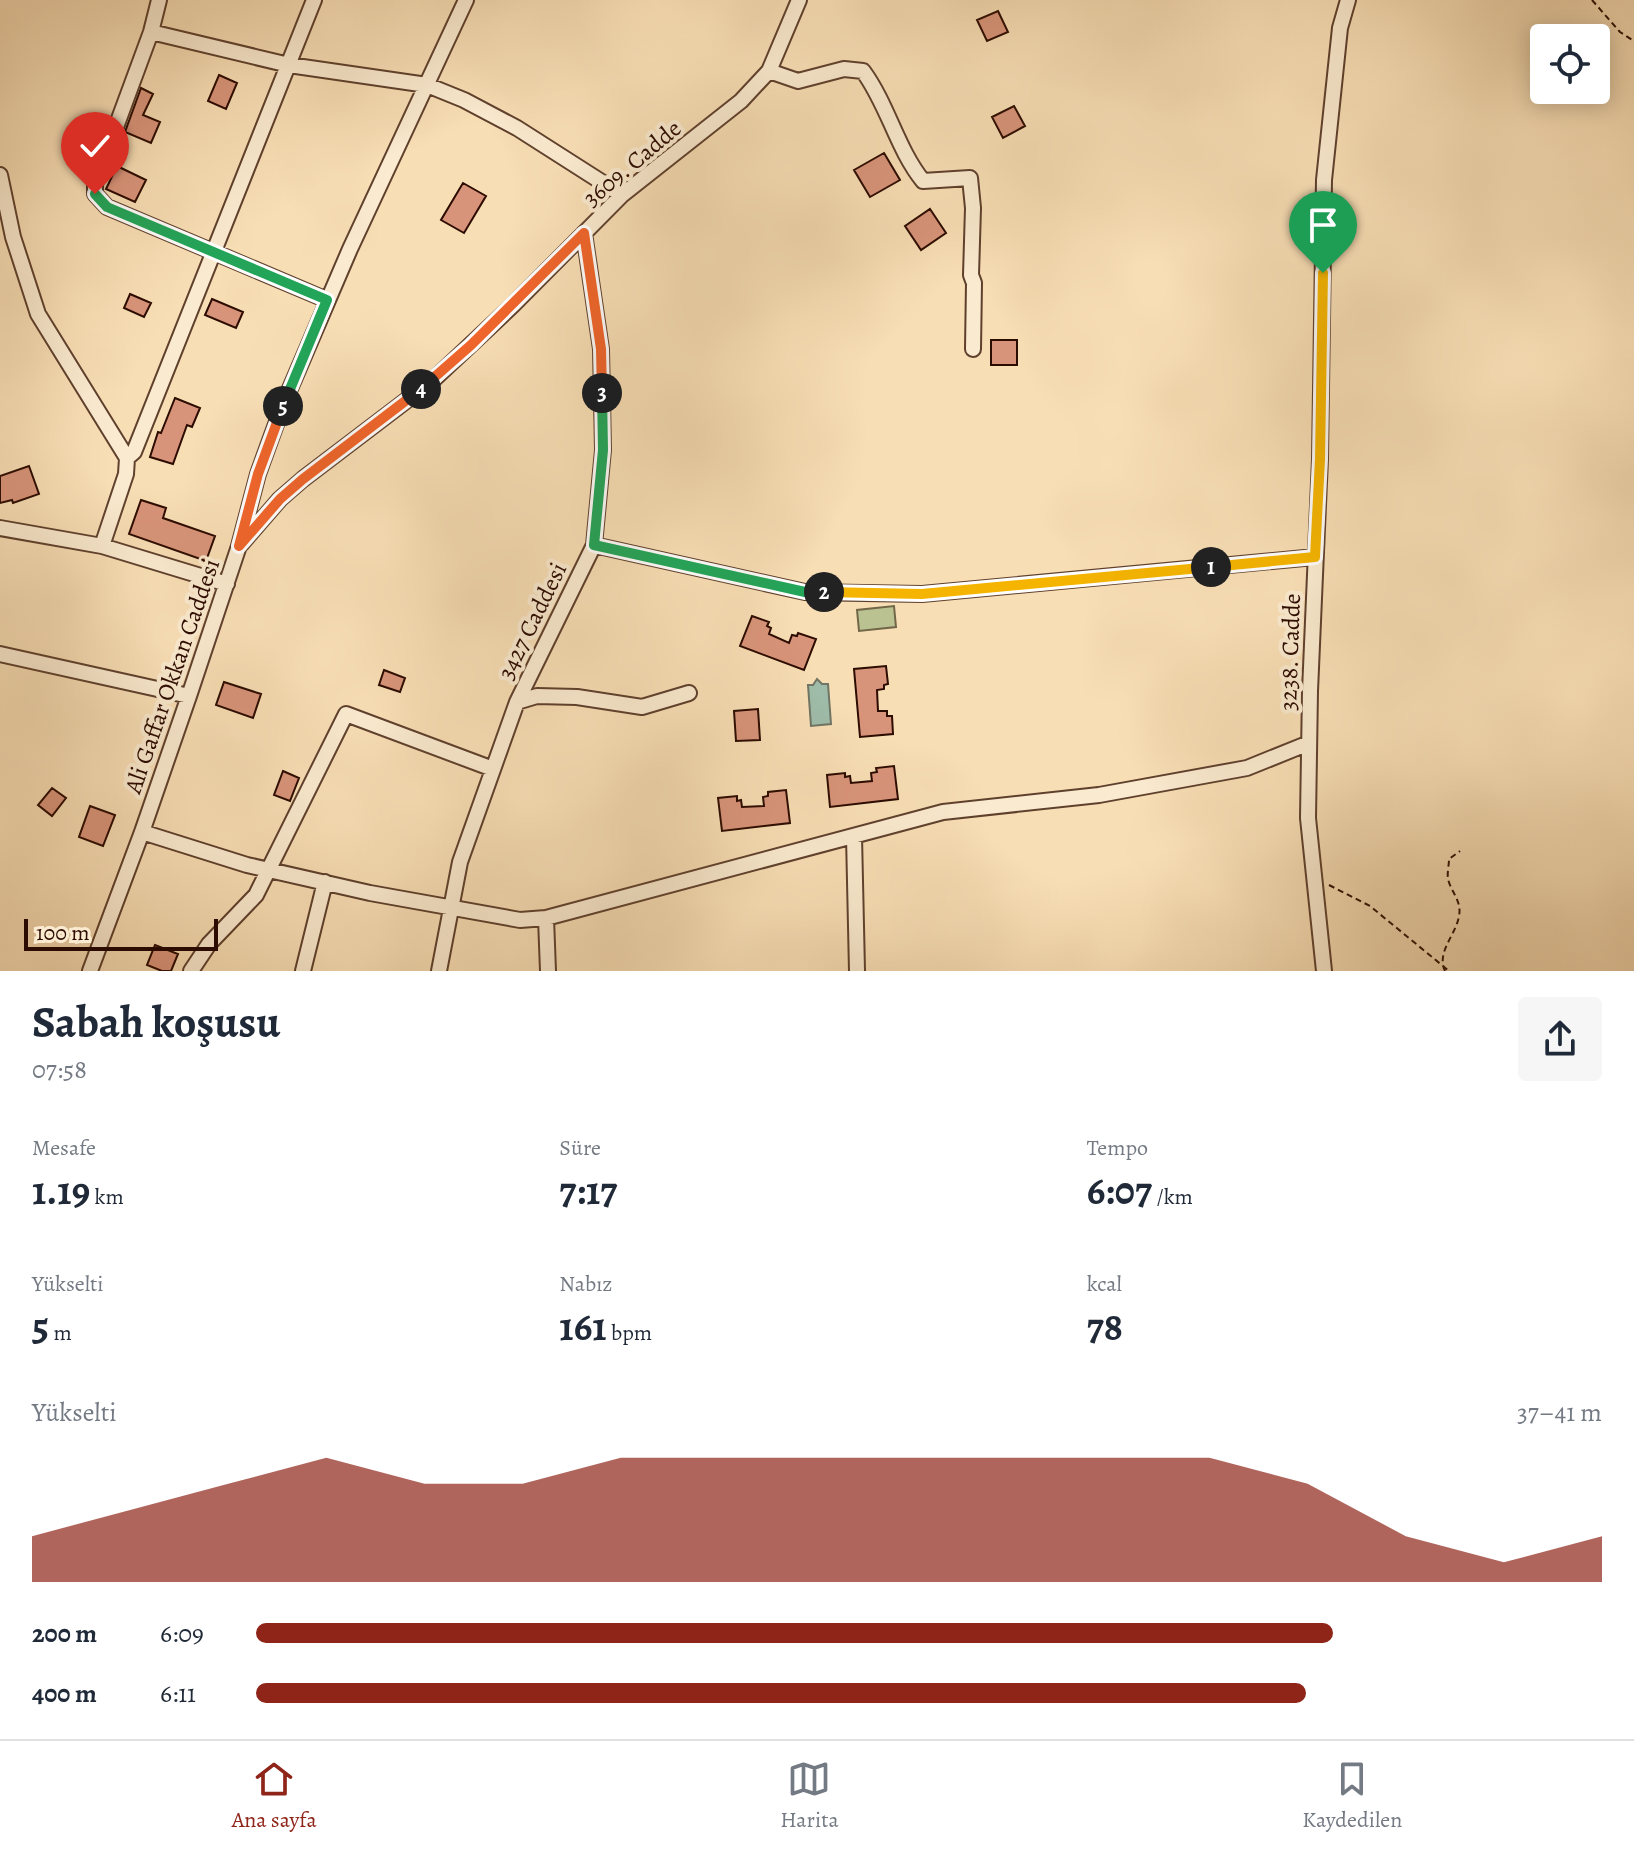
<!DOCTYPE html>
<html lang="tr">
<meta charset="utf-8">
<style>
:root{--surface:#fff;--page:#f6f6f7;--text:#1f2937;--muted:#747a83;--line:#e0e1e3;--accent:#8f2418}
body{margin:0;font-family:Alegreya,serif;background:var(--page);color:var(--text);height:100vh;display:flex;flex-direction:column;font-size:30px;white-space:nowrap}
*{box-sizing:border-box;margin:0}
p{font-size:26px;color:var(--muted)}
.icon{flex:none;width:44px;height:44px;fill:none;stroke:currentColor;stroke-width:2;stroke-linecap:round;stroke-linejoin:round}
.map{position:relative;height:971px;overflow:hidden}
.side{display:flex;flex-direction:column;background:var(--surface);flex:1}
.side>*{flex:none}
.fabs{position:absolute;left:1530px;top:24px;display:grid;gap:16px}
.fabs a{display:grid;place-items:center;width:80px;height:80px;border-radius:8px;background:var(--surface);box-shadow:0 4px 20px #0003;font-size:40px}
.scale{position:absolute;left:24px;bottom:20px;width:194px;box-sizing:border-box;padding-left:8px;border:4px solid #2c0b00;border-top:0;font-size:22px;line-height:28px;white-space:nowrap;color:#2c0b00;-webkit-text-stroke:6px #faeacf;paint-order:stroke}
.pin{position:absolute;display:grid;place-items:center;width:68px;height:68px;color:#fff;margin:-82px -34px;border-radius:50% 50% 50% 0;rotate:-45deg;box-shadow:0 0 8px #0007}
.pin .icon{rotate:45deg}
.km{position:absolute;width:40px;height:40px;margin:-20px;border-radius:50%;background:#222;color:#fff;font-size:22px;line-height:40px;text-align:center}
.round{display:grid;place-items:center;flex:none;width:84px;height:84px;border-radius:8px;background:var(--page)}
.overview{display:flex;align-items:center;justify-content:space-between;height:136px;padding:0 32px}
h1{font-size:44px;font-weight:700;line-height:60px}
.figures{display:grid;grid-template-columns:repeat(3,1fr);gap:12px;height:136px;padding:8px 32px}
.figures div{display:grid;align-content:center}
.figures b{font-size:40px;font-weight:700}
.figures small{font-size:22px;font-weight:400}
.figures p{font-size:22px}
.chart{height:224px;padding:16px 32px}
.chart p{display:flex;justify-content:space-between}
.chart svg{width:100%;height:144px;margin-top:8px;fill:var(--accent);opacity:.7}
ul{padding:0 32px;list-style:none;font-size:26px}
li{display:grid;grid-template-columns:128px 96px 1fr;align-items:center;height:60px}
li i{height:20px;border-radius:10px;background:var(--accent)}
.dock{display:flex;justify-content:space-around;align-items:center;height:112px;border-top:2px solid var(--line);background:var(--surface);font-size:22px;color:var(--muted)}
.dock a{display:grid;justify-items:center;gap:4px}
.dock .on{color:var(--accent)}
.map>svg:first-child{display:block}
</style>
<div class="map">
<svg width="1634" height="971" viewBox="0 0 1634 971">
<rect width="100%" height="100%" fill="#f8deb5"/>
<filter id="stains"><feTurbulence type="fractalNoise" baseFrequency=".0025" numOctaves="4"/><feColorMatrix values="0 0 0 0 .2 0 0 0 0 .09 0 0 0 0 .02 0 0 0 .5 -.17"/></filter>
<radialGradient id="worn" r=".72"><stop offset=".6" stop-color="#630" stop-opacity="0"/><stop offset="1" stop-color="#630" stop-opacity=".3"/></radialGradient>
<path fill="#b9c290" stroke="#726648" stroke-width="2" d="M894,606L896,627L859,631L857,610Z"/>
<path fill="#9ebca9" stroke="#707565" stroke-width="2" d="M817,679L822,684H828L831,724L811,726L808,685H813Z"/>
<path fill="#d8947a" stroke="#2c0b00" stroke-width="2" d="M998,11L1008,32L987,41L977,20Z
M219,75L237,83L226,109L208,101Z
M141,88L153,94L143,115L160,122L151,143L125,132Z
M1014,106L1025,126L1003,138L992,117Z
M884,153L900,180L870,197L854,170Z
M117,166L146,180L135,202L106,189Z
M463,183L486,196L464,233L441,220Z
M930,209L946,233L921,250L905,226Z
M130,294L151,303L144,317L124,308Z
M212,299L243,312L236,328L205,315Z
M991,340H1017V365H991Z
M175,398L200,408L192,427L187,425L173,464L150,457L158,432L161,433Z
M29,466L39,494L13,503L12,500L0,503V476Z
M141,500L166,508L163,518L215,536L206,561L129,534Z
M752,616L769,622L767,626L771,628L769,634L789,643L792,635L797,636L798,633L816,639L804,670L740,646Z
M886,666L888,684L884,685V689L877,690L878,711H887V716H892L893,734L860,737L854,669Z
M384,670L405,678L400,692L379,685Z
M224,682L261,694L253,718L216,705Z
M758,709L760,740L736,741L734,711Z
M894,766L898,799L830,807L827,775L845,773V777L850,776L851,783L872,781L871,773L877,772L876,768Z
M283,771L299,778L290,801L274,795Z
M52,788L66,798L52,816L38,805Z
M786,790L790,823L722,831L718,798L737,796V801L741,800L742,807L764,806L763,797L768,796V792Z
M90,806L115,815L103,846L79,837Z
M155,945L178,954L171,971H162L147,965Z"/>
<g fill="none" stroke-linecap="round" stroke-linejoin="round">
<g stroke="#5f402d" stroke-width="18">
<path id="minor" d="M159,0L151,32L95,184V194L107,207L327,300
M151,32L289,65L427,85L464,100L517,128L622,195
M769,71L798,81L844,69L863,71C888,105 897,149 923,181L970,178L973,208L971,275L974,283L973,349
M0,175L13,237L38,314L127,458L126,474L102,546
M127,458L134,452L314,0
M0,528L102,546L227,584
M241,544L280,499L303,479L432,381L513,305L622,195L741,101L769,71L799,0
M594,545L805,592L922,594L1315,557
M0,654L189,696
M517,702L537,696L577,697L642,707L689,693
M142,832L247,865L370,893L520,920L546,918L943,812L1099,795L1247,768L1309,743
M854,836L857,971
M546,918L548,971
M90,971L142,832L189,696L239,546L258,474L283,405L350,249L466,0
M191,971L209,944L256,895L346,714L493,769
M303,971L325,882
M439,971L460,862L517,702L594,545L603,450L601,349L584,233
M1324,971L1308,818L1310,691L1320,459L1324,180L1340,28L1348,0"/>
</g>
<path stroke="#2c0b00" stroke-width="2" stroke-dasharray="6 4" stroke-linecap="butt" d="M1592,0L1620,32L1634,41
M1329,885L1370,906L1449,971
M1445,971C1436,952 1456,935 1459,916C1462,901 1451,892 1448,879C1447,873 1449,865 1449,859L1460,851"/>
<use href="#minor" stroke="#faeacf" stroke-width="14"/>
</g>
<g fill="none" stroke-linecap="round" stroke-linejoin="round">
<g stroke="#fff" stroke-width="16">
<path id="split-1" d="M1211,567L1315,557L1320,459L1323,273"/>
</g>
<g stroke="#fff" stroke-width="16">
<path id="split-2" d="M824,592L922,594L1211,567"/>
</g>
<g stroke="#fff" stroke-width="16">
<path id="split-3" d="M602,393L603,450L594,545L805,592H824"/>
</g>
<g stroke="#fff" stroke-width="16">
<path id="split-4" d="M421,389L471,345L584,233L601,349L602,393"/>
</g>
<g stroke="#fff" stroke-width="16">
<path id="split-5" d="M283,406L258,474L239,546L280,499L303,479L421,389"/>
</g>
<g stroke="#fff" stroke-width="16">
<path id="split-6" d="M95,194L107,207L327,300L283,406"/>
</g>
<use href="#split-1" stroke="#f5b400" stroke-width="10"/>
<use href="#split-2" stroke="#f5b400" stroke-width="10"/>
<use href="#split-3" stroke="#22a559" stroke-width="10"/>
<use href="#split-4" stroke="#f0652b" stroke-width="10"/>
<use href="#split-5" stroke="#f0652b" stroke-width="10"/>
<use href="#split-6" stroke="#22a559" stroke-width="10"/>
</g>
<g text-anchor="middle" stroke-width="8" stroke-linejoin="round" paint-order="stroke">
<g font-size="24" fill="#2c0b00" stroke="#faeacf">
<text transform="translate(632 163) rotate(-40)" y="8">3609. Cadde</text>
<text transform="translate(532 621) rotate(-64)" y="8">3427 Caddesi</text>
<text transform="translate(1290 652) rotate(-88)" y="8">3238. Cadde</text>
<text transform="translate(172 676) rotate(-71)" y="8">Ali Gaffar Okkan Caddesi</text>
</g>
</g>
<rect width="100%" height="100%" filter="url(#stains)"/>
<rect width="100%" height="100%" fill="url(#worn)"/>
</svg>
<div class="fabs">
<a><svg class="icon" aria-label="locate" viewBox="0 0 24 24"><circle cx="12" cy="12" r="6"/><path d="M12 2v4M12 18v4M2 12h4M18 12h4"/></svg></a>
</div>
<div class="scale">100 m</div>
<div class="pin" style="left:1323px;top:273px;background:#1e9e55"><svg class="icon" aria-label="arrive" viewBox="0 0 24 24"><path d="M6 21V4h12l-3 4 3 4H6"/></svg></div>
<div class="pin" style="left:95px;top:194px;background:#d93025"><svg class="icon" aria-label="check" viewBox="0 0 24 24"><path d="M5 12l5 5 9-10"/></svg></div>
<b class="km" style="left:1211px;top:567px">1</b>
<b class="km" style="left:824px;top:592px">2</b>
<b class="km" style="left:602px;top:393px">3</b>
<b class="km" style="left:421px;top:389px">4</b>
<b class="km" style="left:283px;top:406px">5</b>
</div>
<section class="side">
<div class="overview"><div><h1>Sabah koşusu</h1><p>07:58</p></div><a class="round"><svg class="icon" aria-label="share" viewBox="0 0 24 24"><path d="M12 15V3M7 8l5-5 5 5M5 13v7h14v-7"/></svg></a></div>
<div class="figures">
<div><p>Mesafe</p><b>1.19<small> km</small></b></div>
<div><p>Süre</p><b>7:17</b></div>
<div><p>Tempo</p><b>6:07<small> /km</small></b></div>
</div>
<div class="figures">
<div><p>Yükselti</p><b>5<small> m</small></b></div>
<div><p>Nabız</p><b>161<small> bpm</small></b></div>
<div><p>kcal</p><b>78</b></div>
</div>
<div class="chart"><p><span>Yükselti</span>37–41 m</p>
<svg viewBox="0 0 160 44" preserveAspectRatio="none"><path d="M0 44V30L10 22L20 14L30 6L40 14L50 14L60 6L70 6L80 6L90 6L100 6L110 6L120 6L130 14L140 30L150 38L160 30V44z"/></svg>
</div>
<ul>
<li><b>200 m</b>6:09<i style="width:80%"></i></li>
<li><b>400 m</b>6:11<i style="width:78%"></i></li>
</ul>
</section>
<nav class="dock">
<a class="on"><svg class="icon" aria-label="home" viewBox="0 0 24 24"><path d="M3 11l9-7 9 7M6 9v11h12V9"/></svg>Ana sayfa</a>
<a><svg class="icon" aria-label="map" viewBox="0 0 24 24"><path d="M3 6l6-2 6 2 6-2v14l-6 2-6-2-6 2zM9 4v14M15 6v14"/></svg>Harita</a>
<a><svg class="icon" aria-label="saved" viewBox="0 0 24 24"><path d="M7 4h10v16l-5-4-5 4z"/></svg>Kaydedilen</a>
</nav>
